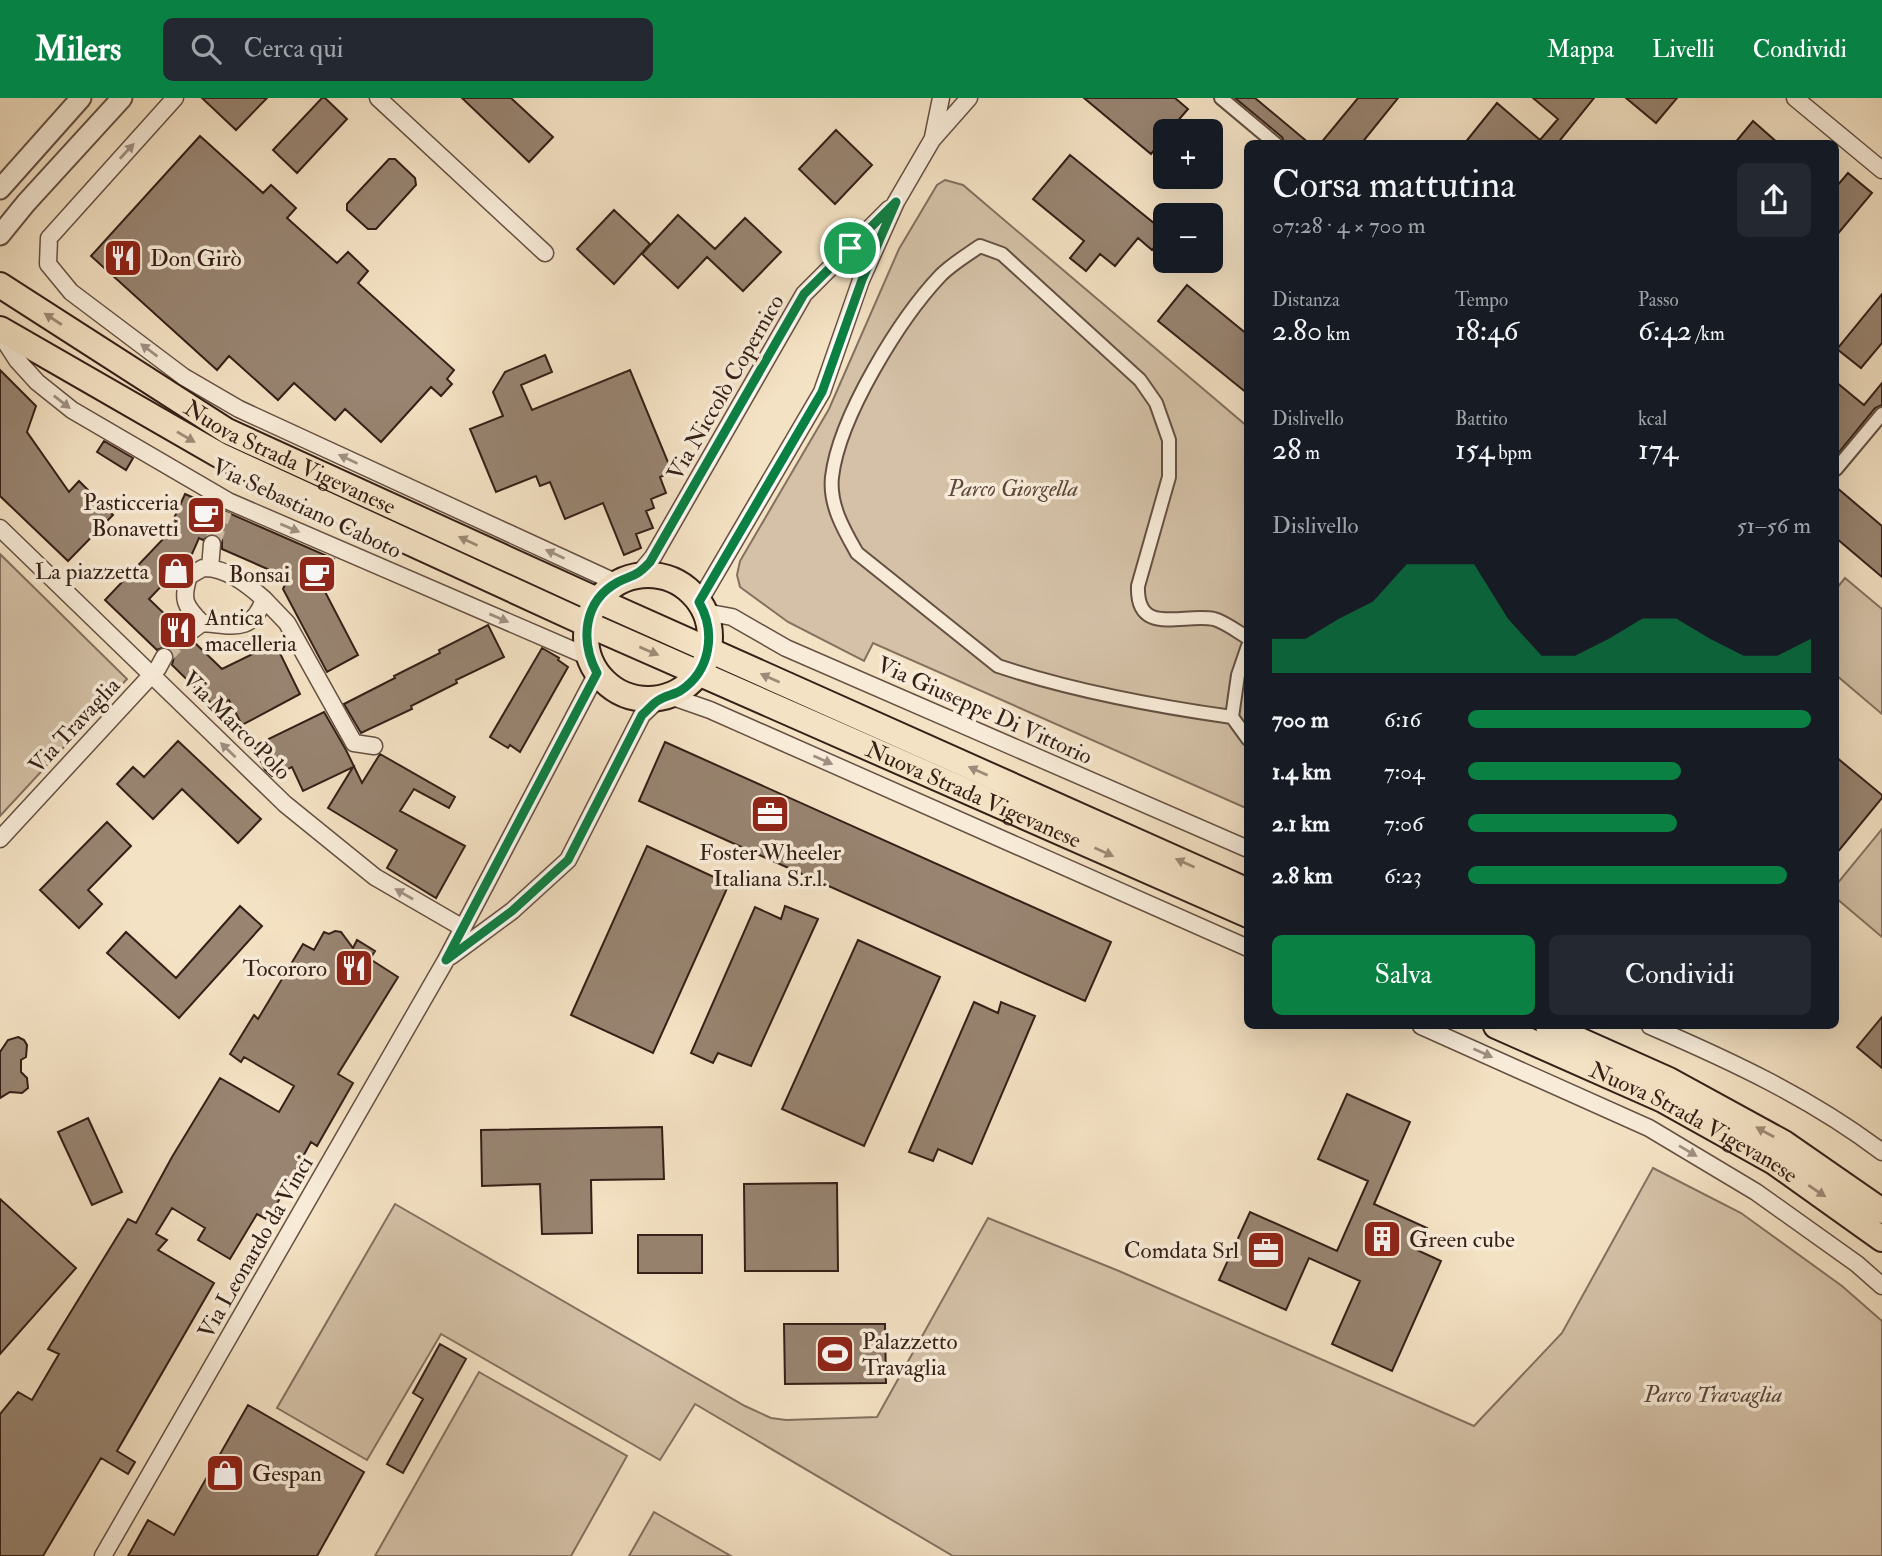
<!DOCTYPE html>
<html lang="it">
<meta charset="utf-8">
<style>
:root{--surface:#171b24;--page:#242831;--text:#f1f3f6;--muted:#9ea1a6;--accent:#0b8043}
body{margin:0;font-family:"IM FELL Double Pica",serif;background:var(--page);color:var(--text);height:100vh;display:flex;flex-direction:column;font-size:26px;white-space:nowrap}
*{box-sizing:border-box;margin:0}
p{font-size:23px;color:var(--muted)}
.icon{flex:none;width:38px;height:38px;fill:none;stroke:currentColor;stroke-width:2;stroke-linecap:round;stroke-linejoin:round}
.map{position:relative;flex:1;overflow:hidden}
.sheet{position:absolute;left:1244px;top:42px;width:595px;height:889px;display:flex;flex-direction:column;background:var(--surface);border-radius:10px;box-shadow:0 7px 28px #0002}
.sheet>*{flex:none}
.controls{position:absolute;left:1153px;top:21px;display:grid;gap:14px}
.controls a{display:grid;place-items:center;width:70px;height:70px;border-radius:10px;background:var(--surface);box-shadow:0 7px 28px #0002;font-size:35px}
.pin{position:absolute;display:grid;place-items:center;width:60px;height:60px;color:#fff;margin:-30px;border:4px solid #fff;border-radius:50%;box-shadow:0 2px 7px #0007}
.round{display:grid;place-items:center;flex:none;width:74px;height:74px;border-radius:10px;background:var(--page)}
.summary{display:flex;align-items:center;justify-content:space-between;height:119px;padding:0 28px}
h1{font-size:38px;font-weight:600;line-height:52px}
.figures{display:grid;grid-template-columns:repeat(3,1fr);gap:10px;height:119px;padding:7px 28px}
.figures div{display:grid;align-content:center}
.figures b{font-size:30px;font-weight:600}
.figures small{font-size:19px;font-weight:400}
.figures p{font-size:19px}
.chart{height:196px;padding:14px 28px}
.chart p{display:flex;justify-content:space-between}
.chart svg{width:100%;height:126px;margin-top:7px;fill:var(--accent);opacity:.7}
.action{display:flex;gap:14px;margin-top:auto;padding:14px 28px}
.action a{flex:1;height:80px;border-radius:10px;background:var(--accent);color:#fff;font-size:28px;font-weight:600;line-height:80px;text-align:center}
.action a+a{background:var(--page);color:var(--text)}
ul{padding:0 28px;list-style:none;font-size:23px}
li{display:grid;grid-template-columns:112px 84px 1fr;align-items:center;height:52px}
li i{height:18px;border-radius:9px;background:var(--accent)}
header{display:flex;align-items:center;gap:42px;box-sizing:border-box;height:98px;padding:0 35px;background:var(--accent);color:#fff}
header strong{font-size:33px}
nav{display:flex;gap:38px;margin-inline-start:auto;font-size:24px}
.search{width:490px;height:63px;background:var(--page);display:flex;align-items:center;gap:18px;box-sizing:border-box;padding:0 24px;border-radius:10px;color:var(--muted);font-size:26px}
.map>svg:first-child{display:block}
</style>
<header>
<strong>Milers</strong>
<div class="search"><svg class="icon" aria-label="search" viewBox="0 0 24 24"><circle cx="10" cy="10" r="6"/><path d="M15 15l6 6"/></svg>Cerca qui</div>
<nav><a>Mappa</a><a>Livelli</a><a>Condividi</a></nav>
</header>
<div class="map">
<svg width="1882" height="1458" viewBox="0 0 1882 1458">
<rect width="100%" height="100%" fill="#f4e2c4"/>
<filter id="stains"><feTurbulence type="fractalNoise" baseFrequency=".00286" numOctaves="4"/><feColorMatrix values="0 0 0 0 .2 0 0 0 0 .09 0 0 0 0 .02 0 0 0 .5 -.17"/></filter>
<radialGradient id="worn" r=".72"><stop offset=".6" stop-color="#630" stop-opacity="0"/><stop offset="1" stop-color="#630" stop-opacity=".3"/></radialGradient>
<path fill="#d4c1a7" stroke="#84705f" stroke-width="2" d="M945,82L963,87L1248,329V711L873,545L864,563L788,524L740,489L737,477L740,463L829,311L899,151L937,87Z
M0,456L127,581L0,718Z
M1845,480L1882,511V616L1836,577V491Z
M1882,731V839L1836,800V787Z
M1653,1070L1741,1115L1842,1188L1882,1223V1458H953L695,1306L660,1362L441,1236L367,1362L277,1310L395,1106L745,1308L771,1320L786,1322L877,1319L988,1120L1119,1173L1474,1328L1562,1235Z
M479,1274L627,1358L571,1458H375Z
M654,1414L731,1458H629Z"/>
<path fill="#988471" stroke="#351f17" stroke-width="2" d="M202,0H267L236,32Z
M322,0H325L347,21L297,75L273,52Z
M462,0H511L553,39L529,64Z
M1084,0H1175L1188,11L1169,33H1166V38L1151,56Z
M1235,0H1255L1310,46H1285L1282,39Z
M1358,0H1398L1361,46H1320Z
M1533,0H1594L1557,46H1464L1497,5L1540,42L1558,21Z
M1626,0H1677L1656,25Z
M1753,23L1779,46H1734Z
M836,32L872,67L835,106L799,71Z
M200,38L263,95L271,87L296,110L287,120L337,165L348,154L368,173L358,185L454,272L447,281L452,286L441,298L431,289L381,344L345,311L335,322L294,285L278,302L229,258L217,272L91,158Z
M1070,57L1166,135L1152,152L1138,140L1115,168L1100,156L1086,173L1070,160L1084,143L1033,101Z
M389,61H395L415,80L416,87L376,131H368L347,112V106Z
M1848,75L1872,95L1836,138V89Z
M614,112L650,146L614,186L577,151Z
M678,117L715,151L745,120L781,154L743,193L707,159L678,190L642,156Z
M1187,187L1248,237V296L1158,223Z
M1882,196V245L1861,270L1837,251Z
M545,257L552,274L521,287L532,312L630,272L672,374L660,379L666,395L651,401L654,410L646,413L653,430L636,436L641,450L624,457L603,405L565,421L550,384L540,388L536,378L496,394L470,331L503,318L493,294L505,274Z
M0,272L36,308L27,334L69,394L79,383L113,417L68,463L0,398Z
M1836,284L1864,307L1882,285V307L1875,310L1836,358Z
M104,343L133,360L126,372L97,354Z
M1836,389L1882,428V479L1836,440Z
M185,396L334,461L322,488L358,557L327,574L283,491L288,480L222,451V442L217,437L212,436L203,442L199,440L192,456L149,501L179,530L176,538L178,544L187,547L194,544L222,571L275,545L300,596L242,627L229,602L215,609L172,567L174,559L173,553L164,549L157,552L105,502L166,438Z
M488,527L504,559L456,582L457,585L411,608L412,611L361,635L344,606L395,580L394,578L440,555L439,552Z
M542,550L559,560L558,562L568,569L520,654L510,647L508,650L490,639Z
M324,614L346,652L362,685L380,656L455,699L449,710L414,691L400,713L465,748L436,800L387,770L397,752L328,710L353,669L303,693L292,669L272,678L265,672L254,648Z
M178,643L261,721L238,745L182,691L153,721L117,686L133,669L144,679Z
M665,644L1111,844L1085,903L639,703Z
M1836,659L1882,697V700L1836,756Z
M107,724L131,748L88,792L102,806L79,830L40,792Z
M647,748L729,786L653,955L571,917Z
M240,808L262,828L179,920L107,855L126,834L176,880Z
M785,808L818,821L751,968L718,955L713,965L691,955L755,809L781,821Z
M335,833L341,834L353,850L357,842L375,853L370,861L398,879L338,976L353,985L317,1048L311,1044L268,1122L257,1116L230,1161L198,1142L205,1130L172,1110L156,1136L167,1142L158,1152L214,1185L117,1353L135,1364L128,1376L101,1360L43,1458H0V1316L18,1294L32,1302L59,1256L48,1251L128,1121L136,1125L172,1059L220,980L279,1014L294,988L244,959L241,964L230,956L254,917L258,921L303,846L314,852L324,834L329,836Z
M858,842L940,879L864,1048L782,1011Z
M974,904L998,915L1001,904L1035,918L972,1066L938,1051L933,1063L909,1054Z
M1882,919V970L1857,949Z
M18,939L24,942L27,947L26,959L21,962V974L27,980L28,990L22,995L10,994L0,1000V954L8,942Z
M1347,996L1410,1024L1374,1106L1427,1130L1417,1152L1441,1163L1392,1273L1332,1246L1360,1183L1309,1160L1286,1212L1219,1182L1250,1114L1337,1153L1368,1083L1318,1061Z
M88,1020L122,1094L92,1107L58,1034Z
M662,1029L664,1081L591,1082L592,1135L542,1136L540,1086L482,1088L481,1032Z
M837,1085L838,1173H745L744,1086Z
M0,1101L76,1170L0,1256Z
M638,1137H702V1175H638Z
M784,1226H885L886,1285L785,1286Z
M440,1246L466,1261L403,1375L387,1366L423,1301L413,1295Z
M248,1307L364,1374L317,1458H128L148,1422L174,1437Z"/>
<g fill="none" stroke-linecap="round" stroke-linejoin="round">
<path stroke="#cebba1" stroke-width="16" stroke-dasharray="16 8" stroke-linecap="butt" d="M212,446L224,413
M164,559L186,537"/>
<g stroke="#655042" stroke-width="16">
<path id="pedestrian" d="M1221,0L1276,46
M1836,371L1882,316
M1248,548L1238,577L1232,619L1248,641
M1232,619C1154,608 1073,593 998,568L857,455C844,432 829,407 832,379C839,319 900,220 941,177C952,166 967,157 980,148L1002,156L1140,282L1156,305L1169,342V379L1138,488C1136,539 1183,515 1214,521C1225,524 1238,534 1248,540"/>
</g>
<g stroke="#655042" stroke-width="19">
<path id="minor" d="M175,0L49,140L48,166L71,194L184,279L239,311L617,485
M378,0L545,155
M1795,0L1882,72
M933,39L941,0
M0,236L17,262L37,284L72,312L228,403L589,559
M0,430L285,706L375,779L463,830
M203,470C226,469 248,487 264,501C252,536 232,527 202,525C185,508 181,502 189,478Z
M210,470L212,446
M637,478L653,459L804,196L889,111
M264,501L287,525L354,645L374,648
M699,504L822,294L861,182L896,104L932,42L969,0
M705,514L732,519L786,550L1248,751
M186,537L202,525
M670,598L710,612L1248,850
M0,741L158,570L164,559
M451,858L512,813L568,762L642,617L660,600
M1421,928L1649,1030L1756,1094L1857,1166L1882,1188
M1650,928C1731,963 1811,1000 1882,1054
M103,1458L446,862L597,575"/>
</g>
<g stroke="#655042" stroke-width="23">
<path id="tertiary" d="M0,91L81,0
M0,137L26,105L122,0"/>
</g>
<g stroke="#351f17" stroke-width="28">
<g id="primary">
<path id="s1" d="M0,187L227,333L597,502L1248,793"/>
<path id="s2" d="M0,231L219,357L587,526L1248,817"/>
<circle cx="648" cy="539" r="62"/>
<path id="s3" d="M1496,928L1663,1002L1774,1064L1882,1141"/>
<path d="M1548,928L1669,982L1784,1045L1882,1113"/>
</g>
</g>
<use href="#pedestrian" stroke="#f8ecd9" stroke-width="12"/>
<use href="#minor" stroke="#f8ecd9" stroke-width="16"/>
<use href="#tertiary" stroke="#f8ecd9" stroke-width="19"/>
<use href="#primary" stroke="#f4e2c4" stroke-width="24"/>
</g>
<defs><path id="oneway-solid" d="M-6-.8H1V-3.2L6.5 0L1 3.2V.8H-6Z" transform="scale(1.75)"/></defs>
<g fill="#a09082">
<use href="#oneway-solid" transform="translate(127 53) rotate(-47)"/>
<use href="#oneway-solid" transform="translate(149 252) rotate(-143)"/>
<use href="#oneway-solid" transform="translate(62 304) rotate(38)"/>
<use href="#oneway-solid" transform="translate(348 361) rotate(-155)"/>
<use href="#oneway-solid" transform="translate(290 430) rotate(23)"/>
<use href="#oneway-solid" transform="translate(555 456) rotate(-155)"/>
<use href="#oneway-solid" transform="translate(499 520) rotate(23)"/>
<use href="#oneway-solid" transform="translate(228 652) rotate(-136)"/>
<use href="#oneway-solid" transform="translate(823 662) rotate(24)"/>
<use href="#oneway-solid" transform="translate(404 796) rotate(-150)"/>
<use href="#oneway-solid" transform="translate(1483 955) rotate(24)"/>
<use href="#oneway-solid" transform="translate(1688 1053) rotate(31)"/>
</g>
<g fill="#9e8a76">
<use href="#oneway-solid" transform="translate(53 221) rotate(-147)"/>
<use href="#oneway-solid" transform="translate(186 339) rotate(30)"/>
<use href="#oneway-solid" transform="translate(468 443) rotate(-155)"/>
<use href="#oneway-solid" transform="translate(649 553) rotate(23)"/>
<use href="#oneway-solid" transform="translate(770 580) rotate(-156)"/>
<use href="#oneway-solid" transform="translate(978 673) rotate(-156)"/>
<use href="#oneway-solid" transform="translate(1104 754) rotate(24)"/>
<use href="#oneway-solid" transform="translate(1185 765) rotate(-156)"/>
<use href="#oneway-solid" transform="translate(1765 1034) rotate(-151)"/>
<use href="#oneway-solid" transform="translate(1817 1093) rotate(34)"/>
</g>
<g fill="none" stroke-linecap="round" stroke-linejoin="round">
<g stroke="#fff" stroke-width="14">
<path id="route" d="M896,104L862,182L822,294L699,504C716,534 711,573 680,593C673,597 665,598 659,602C653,605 648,612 642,617L568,762L512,813L446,862L597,575C580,543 583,503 618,484C634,476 636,479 650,464L804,196Z"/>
</g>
<use href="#route" stroke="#0b8043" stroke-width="9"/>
</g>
<defs>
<g id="restaurant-square" transform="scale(2.0125)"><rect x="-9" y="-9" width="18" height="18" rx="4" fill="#8f2418" stroke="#f8ecd9"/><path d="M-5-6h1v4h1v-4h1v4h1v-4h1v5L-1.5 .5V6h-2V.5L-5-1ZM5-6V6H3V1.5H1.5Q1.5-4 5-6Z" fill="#fff"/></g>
<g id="cafe-square" transform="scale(2.0125)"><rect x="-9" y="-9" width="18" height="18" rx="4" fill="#8f2418" stroke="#f8ecd9"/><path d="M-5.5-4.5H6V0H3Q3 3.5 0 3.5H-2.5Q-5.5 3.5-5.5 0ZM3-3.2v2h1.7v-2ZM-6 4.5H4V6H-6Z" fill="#fff"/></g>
<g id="shop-square" transform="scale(2.0125)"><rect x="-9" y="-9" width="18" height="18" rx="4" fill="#8f2418" stroke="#f8ecd9"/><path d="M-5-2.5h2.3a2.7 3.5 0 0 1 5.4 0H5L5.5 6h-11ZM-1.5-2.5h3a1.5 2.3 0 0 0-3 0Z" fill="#fff"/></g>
<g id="office-square" transform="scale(2.0125)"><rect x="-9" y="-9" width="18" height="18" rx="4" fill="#8f2418" stroke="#f8ecd9"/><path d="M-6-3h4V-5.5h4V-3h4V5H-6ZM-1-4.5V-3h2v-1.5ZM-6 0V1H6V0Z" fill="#fff"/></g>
<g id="building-square" transform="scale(2.0125)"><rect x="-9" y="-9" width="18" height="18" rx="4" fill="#8f2418" stroke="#f8ecd9"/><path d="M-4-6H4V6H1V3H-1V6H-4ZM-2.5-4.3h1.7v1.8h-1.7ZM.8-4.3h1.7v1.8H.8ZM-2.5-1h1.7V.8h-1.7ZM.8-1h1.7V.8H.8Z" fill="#fff"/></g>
<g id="stadium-square" transform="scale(2.0125)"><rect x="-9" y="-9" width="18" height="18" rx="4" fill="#8f2418" stroke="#f8ecd9"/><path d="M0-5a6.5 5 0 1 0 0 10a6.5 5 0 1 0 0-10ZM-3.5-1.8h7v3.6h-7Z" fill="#fff"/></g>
</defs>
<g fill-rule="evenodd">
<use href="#restaurant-square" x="123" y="160"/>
<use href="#cafe-square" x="206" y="417"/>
<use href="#shop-square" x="176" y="473"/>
<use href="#cafe-square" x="317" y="476"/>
<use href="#restaurant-square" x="178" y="532"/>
<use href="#office-square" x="770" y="716"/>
<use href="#restaurant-square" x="354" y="870"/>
<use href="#building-square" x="1382" y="1141"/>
<use href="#office-square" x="1266" y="1152"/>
<use href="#stadium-square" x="835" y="1256"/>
<use href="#shop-square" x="225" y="1375"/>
</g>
<g text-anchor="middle" stroke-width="7" stroke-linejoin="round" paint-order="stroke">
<g font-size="23" fill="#351f17" stroke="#f8ecd9" text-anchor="start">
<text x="150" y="168">Don Girò</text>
<text x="179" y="412" text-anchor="end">Pasticceria<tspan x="179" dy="26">Bonavetti</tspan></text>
<text x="149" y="481" text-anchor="end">La piazzetta</text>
<text x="290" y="484" text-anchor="end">Bonsai</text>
<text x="205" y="527">Antica<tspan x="205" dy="26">macelleria</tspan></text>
<text x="770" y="762" text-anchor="middle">Foster Wheeler<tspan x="770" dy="26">Italiana S.r.l.</tspan></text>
<text x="327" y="878" text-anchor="end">Tocororo</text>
<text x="1409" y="1149">Green cube</text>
<text x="1239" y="1160" text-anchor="end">Comdata Srl</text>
<text x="862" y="1251">Palazzetto<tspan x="862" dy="26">Travaglia</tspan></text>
<text x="252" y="1383">Gespan</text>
</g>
<g font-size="23" fill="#351f17" stroke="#f8ecd9">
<text transform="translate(725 289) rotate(-60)" y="8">Via Niccolò Copernico</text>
<text dy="8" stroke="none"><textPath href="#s1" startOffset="338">Nuova Strada Vigevanese</textPath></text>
<text transform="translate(307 410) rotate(25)" y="8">Via Sebastiano Caboto</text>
<text transform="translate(985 612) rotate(24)" y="8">Via Giuseppe Di Vittorio</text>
<text transform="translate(74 627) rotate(-47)" y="8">Via Travaglia</text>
<text transform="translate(237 627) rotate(45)" y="8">Via Marco Polo</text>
<text dy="8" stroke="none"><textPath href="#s2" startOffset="1080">Nuova Strada Vigevanese</textPath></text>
<text dy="8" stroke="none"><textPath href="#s3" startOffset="220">Nuova Strada Vigevanese</textPath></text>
<text transform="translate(255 1149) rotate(-60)" y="8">Via Leonardo da Vinci</text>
</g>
<g font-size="23" font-style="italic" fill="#5d483b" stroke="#f8ecd9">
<text x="1013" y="398">Parco Giorgella</text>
<text x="1713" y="1304">Parco Travaglia</text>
</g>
</g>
<rect width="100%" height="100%" filter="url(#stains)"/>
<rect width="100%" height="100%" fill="url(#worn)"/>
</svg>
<div class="controls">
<a>+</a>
<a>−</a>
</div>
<div class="pin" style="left:850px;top:150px;background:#1e9e55"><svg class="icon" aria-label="arrive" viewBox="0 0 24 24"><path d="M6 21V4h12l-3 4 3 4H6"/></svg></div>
<section class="sheet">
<div class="summary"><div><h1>Corsa mattutina</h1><p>07:28 · 4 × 700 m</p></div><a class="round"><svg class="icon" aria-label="share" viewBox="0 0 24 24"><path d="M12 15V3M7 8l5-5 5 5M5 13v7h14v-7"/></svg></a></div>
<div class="figures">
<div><p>Distanza</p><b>2.80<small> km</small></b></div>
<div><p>Tempo</p><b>18:46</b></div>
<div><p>Passo</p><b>6:42<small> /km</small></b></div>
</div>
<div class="figures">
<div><p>Dislivello</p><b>28<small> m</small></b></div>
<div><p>Battito</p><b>154<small> bpm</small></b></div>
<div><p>kcal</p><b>174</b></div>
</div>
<div class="chart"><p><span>Dislivello</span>51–56 m</p>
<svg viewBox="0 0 160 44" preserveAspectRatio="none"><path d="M0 44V32L10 32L20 25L30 19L40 6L50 6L60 6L70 25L80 38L90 38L100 32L110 25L120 25L130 32L140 38L150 38L160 32V44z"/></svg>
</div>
<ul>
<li><b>700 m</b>6:16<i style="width:100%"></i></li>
<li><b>1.4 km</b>7:04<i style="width:62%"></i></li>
<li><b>2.1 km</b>7:06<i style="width:61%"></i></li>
<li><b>2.8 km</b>6:23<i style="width:93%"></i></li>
</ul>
<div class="action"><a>Salva</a><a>Condividi</a></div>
</section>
</div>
